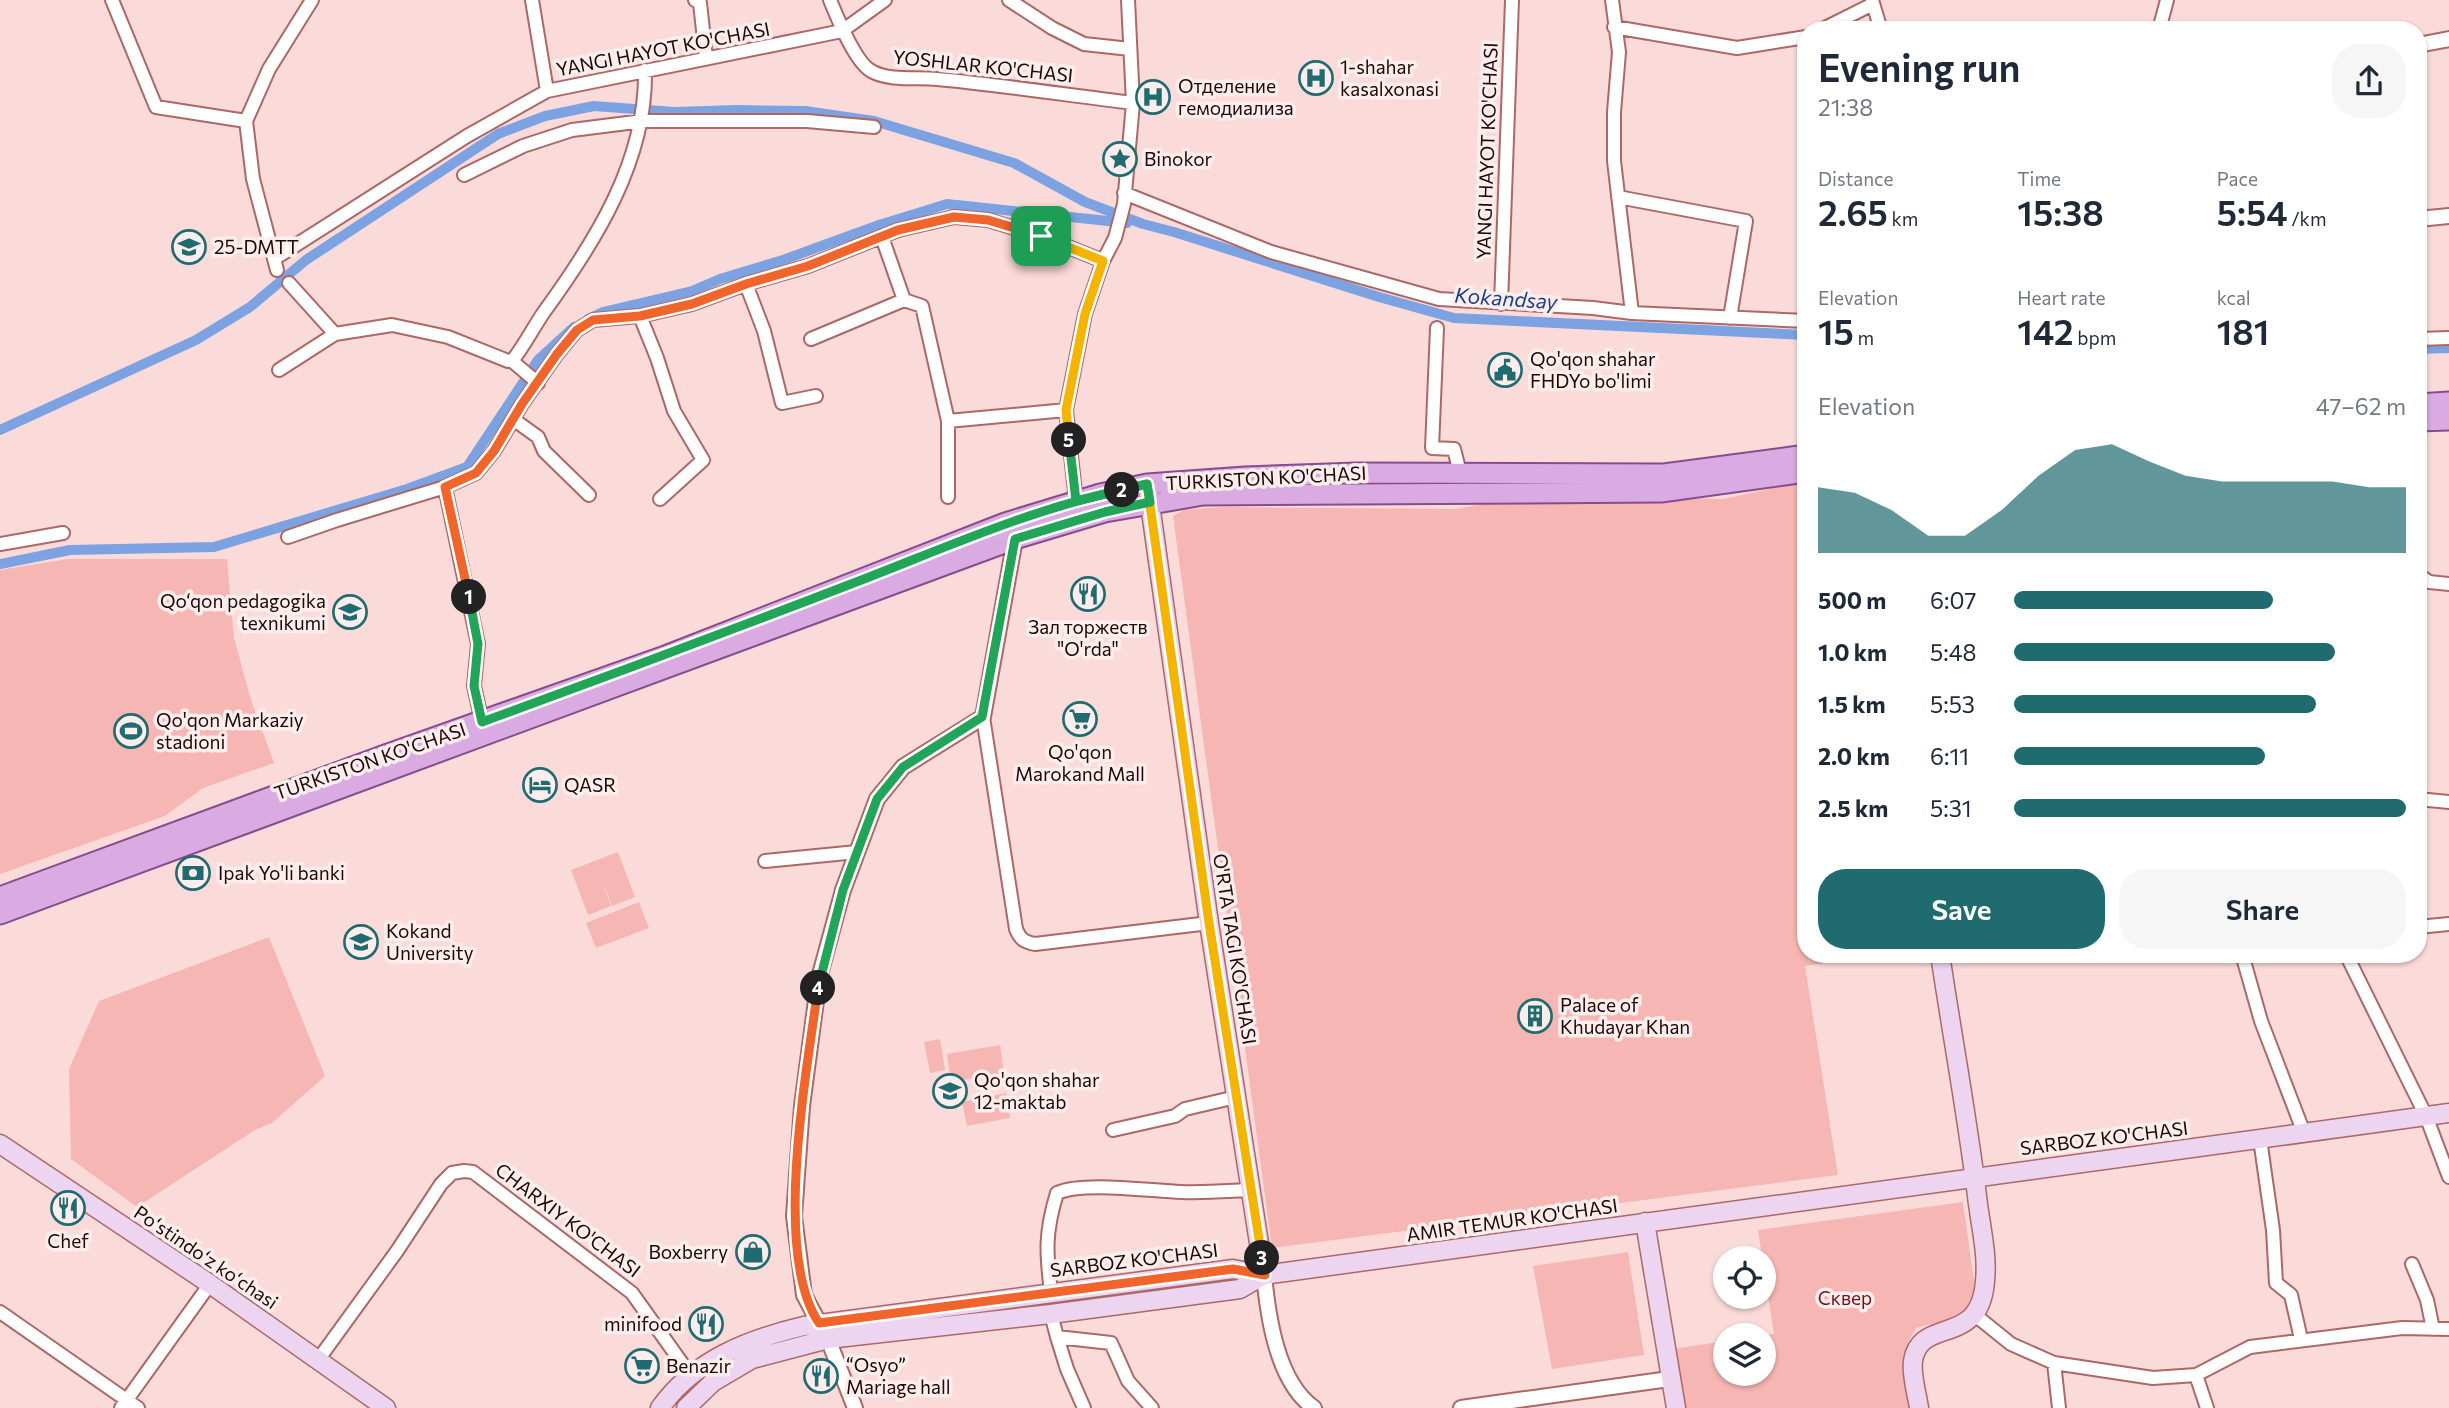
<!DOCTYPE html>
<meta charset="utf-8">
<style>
:root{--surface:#fff;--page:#f6f6f7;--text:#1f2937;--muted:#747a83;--accent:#1f6b70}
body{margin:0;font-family:Commissioner,sans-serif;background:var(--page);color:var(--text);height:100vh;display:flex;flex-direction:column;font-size:26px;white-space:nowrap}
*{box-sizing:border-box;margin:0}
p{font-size:23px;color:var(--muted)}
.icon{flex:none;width:38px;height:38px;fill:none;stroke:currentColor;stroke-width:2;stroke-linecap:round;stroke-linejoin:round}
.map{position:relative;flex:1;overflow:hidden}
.details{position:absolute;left:1797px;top:21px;width:630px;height:942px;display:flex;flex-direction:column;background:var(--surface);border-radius:28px;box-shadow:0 2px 5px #0004}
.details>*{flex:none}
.controls{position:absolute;left:1713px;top:1246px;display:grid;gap:14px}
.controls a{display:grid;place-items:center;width:63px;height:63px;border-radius:50%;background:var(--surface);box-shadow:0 2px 5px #0004;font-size:35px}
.pin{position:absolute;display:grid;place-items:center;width:60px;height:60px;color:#fff;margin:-30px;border-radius:14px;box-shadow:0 4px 10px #0006}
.km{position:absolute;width:35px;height:35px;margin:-18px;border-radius:50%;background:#222;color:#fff;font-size:19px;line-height:35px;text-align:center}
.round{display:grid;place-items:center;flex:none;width:74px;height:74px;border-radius:28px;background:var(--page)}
.head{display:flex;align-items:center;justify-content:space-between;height:119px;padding:0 21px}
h1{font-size:38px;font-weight:600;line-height:52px}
.metrics{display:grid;grid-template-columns:repeat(3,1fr);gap:10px;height:119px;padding:7px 21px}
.metrics div{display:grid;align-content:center}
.metrics b{font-size:35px;font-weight:600}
.metrics small{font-size:19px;font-weight:400}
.metrics p{font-size:19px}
.chart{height:196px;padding:14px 21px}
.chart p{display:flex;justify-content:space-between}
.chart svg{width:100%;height:126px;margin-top:7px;fill:var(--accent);opacity:.7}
.primary-button{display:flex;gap:14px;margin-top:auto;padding:14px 21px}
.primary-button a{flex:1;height:80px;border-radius:28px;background:var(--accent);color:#fff;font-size:28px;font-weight:600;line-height:80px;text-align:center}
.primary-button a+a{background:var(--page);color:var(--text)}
ul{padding:0 21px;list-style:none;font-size:23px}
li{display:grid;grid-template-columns:112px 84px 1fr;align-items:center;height:52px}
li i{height:18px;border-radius:9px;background:var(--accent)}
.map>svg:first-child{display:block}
</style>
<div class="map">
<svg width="2449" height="1408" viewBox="0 0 2449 1408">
<rect width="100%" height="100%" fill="#fbdbda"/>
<path fill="#f6b6b3" d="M1806,481V954H1891L1805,966L1838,1175L1272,1248L1173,516L1184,510L1224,507L1456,509L1501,501L1669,498L1724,499Z
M68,559H227L234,638L251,700L274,763L203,788L165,816L0,874V570Z
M618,852L635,897L612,906L601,878L611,906L588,915L571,870Z
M639,902L649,928L596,948L586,923Z
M269,937L325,1076L272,1123L255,1130L137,1207L71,1159L69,1069L99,1001Z
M940,1039L945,1070L930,1073L924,1042Z
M1000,1045L1004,1073L951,1082L947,1054Z
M1006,1093L1010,1118L967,1126L962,1102Z
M1963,1202L1975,1289L1966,1309L1950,1319L1916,1328L1906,1346L1916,1408H1683L1673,1349L1725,1341L1726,1374H1764V1336L1774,1334L1758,1230Z
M1628,1252L1644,1355L1552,1369L1533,1266Z"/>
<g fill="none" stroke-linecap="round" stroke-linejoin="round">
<path stroke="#7da2e2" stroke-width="10" d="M588,319L603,312L692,291L720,279L783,260L879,225L947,204L1127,223
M2418,349L2449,348
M0,430L196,340L250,307L306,260L498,134L545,116L594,106L675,112L736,110L805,111L874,121L1014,163L1085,202L1143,224L1174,232L1379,297L1454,318L1806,335
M0,564L70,550L214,547L407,489L467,467L538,360L574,327"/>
<g stroke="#ac6866" stroke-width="16">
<path id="minor" d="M112,0L156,107L246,121
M532,0L547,91
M695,0L700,3L706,58
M830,0C837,17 856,65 873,72C891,81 917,77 937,79C1002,85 1067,95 1133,103
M1009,0L1052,28L1084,44L1130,49
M1612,0L1619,52L1614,112V161L1632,313
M1872,0L1881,30
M1614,27L1737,48L1806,37
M1821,30L1873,4
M2159,30L2167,0
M464,175L523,146L572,130L643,121H807L874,127
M1124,193L1271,252L1439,299L1593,308L1632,313L1806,321
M1618,197L1746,221L1730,318
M882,237L904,300L922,306L948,421L1066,410
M274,259L467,136L547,91L842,31L885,0
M277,270L253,179L246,121L269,69L312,0
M289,283L335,334L392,325L448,337L508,361H512C524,346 533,328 544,312C595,242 647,160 645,70
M746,284L764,331L782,403L816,396
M1501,304L1512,0
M640,316L657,358L674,411L703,460L660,499
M1437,328L1432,448L1454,449L1460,473
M811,339L904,300
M2418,339L2449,338
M512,361L538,383
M279,370L335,334
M513,419L538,437L544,451L589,495
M445,487L478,644L474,686L482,722
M948,497V421
M1076,501L1066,410L1085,314L1103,261L1115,238L1124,204L1133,103L1128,0
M288,537L337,520L445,487L476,473L494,451L522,404L557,354L577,330L593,320L640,316L692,304L746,284L808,266L898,230L954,217L988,220L1041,236L1103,261
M0,544L63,533
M2418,574L2429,582L2449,584
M983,717L1016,929C1020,939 1024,942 1035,944L1209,923
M2418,799L2449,802
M765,861L857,852
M2418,927L2449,924
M2242,954L2261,1021L2304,1133
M2346,954L2426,1116L2449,1177
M1113,1130L1175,1116L1185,1109L1236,1097
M2260,1139L2273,1230L2276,1283L2291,1295L2301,1339
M2412,1264L2427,1300L2433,1329
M1051,1292C1046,1252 1045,1232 1057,1193C1083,1181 1150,1191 1181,1192C1204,1193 1228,1191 1251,1190
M0,1312L138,1408
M1051,1314L1057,1337L1111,1343L1128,1381L1152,1408
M1975,1315L2011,1344L2054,1363L2153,1378L2196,1375L2250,1347L2402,1328L2449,1329
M1057,1337L1067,1369L1084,1408
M318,1360L397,1251L441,1184L452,1173L464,1171L473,1172L632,1293L691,1376
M2054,1363L2059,1408
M2196,1375L2207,1408
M121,1408L210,1284"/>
</g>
<g stroke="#ac6866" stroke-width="18">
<path id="tertiary" d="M2418,45L2449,39
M2418,219L2449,216
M1264,1275C1268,1317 1277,1382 1314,1408
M819,1323L804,1295L794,1216L802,1106L819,978L843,890L877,799L903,767L983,717L1015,539
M828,1339L855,1408
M1461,1408L1669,1379"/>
</g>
<g stroke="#ac6866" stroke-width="21">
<path id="secondary" d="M1148,490L1209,923L1264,1275
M0,1144L210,1284L386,1408
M1645,1222L1676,1408
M660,1408C694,1360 749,1339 804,1326L1233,1269L1264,1275L2449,1113
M686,1408L713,1382L752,1359L828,1339L1051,1314L1240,1289L1264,1275
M1919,1408C1917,1394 1911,1375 1913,1361C1920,1315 1980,1349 1985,1281C1988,1254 1980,1224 1977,1196C1967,1115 1952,1035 1940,954"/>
</g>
<g stroke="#894c8b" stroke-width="23">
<path id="primary" d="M2418,404L2449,402
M2418,421L2449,420
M0,897L385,755L665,656L1005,523L1100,494L1147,484L1245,477L1357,473L1664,474L1806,455
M0,914L1015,539L1105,512L1203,495L1661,492L1806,472"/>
</g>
<use href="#minor" stroke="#fff" stroke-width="12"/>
<use href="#tertiary" stroke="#fff" stroke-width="14"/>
<use href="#secondary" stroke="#edd4f1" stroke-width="18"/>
<use href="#primary" stroke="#daaae3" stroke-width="19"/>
</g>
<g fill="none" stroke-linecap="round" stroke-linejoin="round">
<g stroke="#fff" stroke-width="14">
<path id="split-1" d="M469,597L445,487L476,473L494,451L522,404L557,354L577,330L593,320L640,316L692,304L746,284L808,266L898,230L954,217L988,220L1041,236"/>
</g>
<g stroke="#fff" stroke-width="14">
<path id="split-2" d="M469,597L478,644L474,686L482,722C606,677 729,631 851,584C940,550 1028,510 1122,490"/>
</g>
<g stroke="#fff" stroke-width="14">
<path id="split-3" d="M1122,490L1147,484L1209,923L1262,1258"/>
</g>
<g stroke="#fff" stroke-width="14">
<path id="split-4" d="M818,988C807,1071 772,1254 819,1323L1233,1269L1265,1275L1262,1258"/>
</g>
<g stroke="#fff" stroke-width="14">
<path id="split-5" d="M818,988L843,890L877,799L903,767L982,717L1015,539L1105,512L1150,502L1147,484L1076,501L1069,440"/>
</g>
<g stroke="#fff" stroke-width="14">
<path id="split-6" d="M1041,236L1103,261L1085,314L1066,410L1069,440"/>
</g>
<use href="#split-1" stroke="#f0652b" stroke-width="9"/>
<use href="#split-2" stroke="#22a559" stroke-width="9"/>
<use href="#split-3" stroke="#f5b400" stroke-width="9"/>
<use href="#split-4" stroke="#f0652b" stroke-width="9"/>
<use href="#split-5" stroke="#22a559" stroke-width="9"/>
<use href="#split-6" stroke="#f5b400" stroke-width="9"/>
</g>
<defs>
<g id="hospital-ring" transform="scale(1.75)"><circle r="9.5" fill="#fdedec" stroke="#1f6b70" stroke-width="1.5"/><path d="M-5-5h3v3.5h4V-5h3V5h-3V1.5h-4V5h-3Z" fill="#1f6b70"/></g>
<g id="sight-ring" transform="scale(1.75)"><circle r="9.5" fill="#fdedec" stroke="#1f6b70" stroke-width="1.5"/><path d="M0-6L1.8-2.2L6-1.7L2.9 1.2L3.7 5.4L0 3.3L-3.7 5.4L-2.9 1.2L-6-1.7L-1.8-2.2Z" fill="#1f6b70"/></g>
<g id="school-ring" transform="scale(1.75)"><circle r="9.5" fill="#fdedec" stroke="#1f6b70" stroke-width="1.5"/><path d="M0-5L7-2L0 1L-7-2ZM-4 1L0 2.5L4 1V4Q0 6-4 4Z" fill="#1f6b70"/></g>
<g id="civic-ring" transform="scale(1.75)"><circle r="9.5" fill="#fdedec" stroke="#1f6b70" stroke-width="1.5"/><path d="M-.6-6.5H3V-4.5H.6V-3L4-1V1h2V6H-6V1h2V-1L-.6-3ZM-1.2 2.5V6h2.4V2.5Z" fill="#1f6b70"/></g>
<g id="restaurant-ring" transform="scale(1.75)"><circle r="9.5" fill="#fdedec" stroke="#1f6b70" stroke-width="1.5"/><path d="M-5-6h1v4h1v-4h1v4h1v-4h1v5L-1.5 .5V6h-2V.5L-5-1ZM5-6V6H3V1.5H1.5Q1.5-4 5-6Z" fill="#1f6b70"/></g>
<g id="university-ring" transform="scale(1.75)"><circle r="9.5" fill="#fdedec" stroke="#1f6b70" stroke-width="1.5"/><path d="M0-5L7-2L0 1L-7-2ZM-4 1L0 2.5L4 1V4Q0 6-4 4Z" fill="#1f6b70"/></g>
<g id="supermarket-ring" transform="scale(1.75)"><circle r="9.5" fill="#fdedec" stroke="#1f6b70" stroke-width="1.5"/><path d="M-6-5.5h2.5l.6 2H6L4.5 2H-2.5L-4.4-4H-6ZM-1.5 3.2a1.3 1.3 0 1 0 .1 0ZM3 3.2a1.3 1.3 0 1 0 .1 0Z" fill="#1f6b70"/></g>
<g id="stadium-ring" transform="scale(1.75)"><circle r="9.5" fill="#fdedec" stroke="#1f6b70" stroke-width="1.5"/><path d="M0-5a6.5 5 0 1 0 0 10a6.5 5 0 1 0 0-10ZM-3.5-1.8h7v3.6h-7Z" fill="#1f6b70"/></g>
<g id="hotel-ring" transform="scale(1.75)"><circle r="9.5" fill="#fdedec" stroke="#1f6b70" stroke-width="1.5"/><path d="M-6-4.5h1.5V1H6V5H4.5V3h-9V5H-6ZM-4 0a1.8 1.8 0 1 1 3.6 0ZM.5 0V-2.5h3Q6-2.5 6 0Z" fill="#1f6b70"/></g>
<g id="bank-ring" transform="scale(1.75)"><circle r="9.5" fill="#fdedec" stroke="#1f6b70" stroke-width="1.5"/><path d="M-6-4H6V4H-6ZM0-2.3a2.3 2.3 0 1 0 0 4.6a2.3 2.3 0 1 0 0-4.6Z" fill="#1f6b70"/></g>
<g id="building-ring" transform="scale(1.75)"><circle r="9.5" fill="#fdedec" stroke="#1f6b70" stroke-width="1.5"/><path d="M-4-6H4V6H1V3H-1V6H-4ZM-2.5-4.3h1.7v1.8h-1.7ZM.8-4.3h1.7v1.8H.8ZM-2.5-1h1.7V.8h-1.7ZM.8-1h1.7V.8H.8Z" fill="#1f6b70"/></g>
<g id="shop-ring" transform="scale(1.75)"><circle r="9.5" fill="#fdedec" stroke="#1f6b70" stroke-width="1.5"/><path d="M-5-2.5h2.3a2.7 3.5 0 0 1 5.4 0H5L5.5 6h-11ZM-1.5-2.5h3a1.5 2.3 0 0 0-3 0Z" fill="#1f6b70"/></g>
</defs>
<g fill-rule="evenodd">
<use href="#hospital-ring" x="1316" y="78"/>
<use href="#hospital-ring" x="1153" y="97"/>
<use href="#sight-ring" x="1120" y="159"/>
<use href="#school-ring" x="189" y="247"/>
<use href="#civic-ring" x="1505" y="370"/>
<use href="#restaurant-ring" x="1088" y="594"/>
<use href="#university-ring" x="350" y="612"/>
<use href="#supermarket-ring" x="1080" y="719"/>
<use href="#stadium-ring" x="131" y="731"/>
<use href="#hotel-ring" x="540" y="785"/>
<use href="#bank-ring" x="193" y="873"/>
<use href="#university-ring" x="361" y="942"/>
<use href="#building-ring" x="1535" y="1016"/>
<use href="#school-ring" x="950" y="1091"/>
<use href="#restaurant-ring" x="68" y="1208"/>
<use href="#shop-ring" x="753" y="1252"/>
<use href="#restaurant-ring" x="706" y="1324"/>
<use href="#supermarket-ring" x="642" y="1366"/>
<use href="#restaurant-ring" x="821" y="1376"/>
</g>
<g text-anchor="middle" stroke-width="7" stroke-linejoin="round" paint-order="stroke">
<g font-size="19" fill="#200708" stroke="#fdedec">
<text transform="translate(663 49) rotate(-11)" y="7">YANGI HAYOT KO'CHASI</text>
<text transform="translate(983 66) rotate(6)" y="7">YOSHLAR KO'CHASI</text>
<text transform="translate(1487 151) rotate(-88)" y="7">YANGI HAYOT KO'CHASI</text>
<text transform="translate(1266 478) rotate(-3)" y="7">TURKISTON KO'CHASI</text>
<text transform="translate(370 761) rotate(-19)" y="7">TURKISTON KO'CHASI</text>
<text transform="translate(1235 949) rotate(81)" y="7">O'RTA TAGI KO'CHASI</text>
<text transform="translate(2104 1138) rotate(-7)" y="7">SARBOZ KO'CHASI</text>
<text transform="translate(568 1220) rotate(37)" y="7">CHARXIY KO'CHASI</text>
<text transform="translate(1512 1220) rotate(-8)" y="7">AMIR TEMUR KO'CHASI</text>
<text transform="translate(206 1257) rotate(34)" y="7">Poʻstindoʻz koʻchasi</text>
<text transform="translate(1134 1260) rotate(-7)" y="7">SARBOZ KO'CHASI</text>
</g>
<g font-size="19" fill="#200708" stroke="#fdedec" text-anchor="start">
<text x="1340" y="74">1-shahar<tspan x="1340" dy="22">kasalxonasi</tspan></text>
<text x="1178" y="93">Отделение<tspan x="1178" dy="22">гемодиализа</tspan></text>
<text x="1144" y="166">Binokor</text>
<text x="214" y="254">25-DMTT</text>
<text x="1530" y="366">Qo'qon shahar<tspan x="1530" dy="22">FHDYo bo'limi</tspan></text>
<text x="326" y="608" text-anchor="end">Qo‘qon pedagogika<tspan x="326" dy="22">texnikumi</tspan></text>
<text x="1088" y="634" text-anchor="middle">Зал торжеств<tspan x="1088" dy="22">"O'rda"</tspan></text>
<text x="156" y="727">Qo'qon Markaziy<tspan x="156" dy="22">stadioni</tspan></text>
<text x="1080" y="759" text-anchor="middle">Qo'qon<tspan x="1080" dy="22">Marokand Mall</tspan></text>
<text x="564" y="792">QASR</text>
<text x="218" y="880">Ipak Yo'li banki</text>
<text x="386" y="938">Kokand<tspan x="386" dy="22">University</tspan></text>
<text x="1560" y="1012">Palace of<tspan x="1560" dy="22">Khudayar Khan</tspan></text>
<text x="974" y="1087">Qo'qon shahar<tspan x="974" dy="22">12-maktab</tspan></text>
<text x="68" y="1248" text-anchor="middle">Chef</text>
<text x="728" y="1259" text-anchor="end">Boxberry</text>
<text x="682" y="1331" text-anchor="end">minifood</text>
<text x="846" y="1372">“Osyo”<tspan x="846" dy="22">Mariage hall</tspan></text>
<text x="666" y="1373">Benazir</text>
</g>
<g font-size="19" fill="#75101c" stroke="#fdedec">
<text x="1845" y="1305">Сквер</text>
</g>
<g font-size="21" font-style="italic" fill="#18418b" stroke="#fdedec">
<text transform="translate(1506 299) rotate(4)" y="7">Kokandsay</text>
</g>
</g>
</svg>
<div class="controls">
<a><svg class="icon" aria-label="locate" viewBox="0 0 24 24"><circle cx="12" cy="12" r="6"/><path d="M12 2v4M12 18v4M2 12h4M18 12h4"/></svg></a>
<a><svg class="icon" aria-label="layers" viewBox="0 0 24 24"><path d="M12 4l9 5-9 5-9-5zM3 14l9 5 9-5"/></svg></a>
</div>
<div class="pin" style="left:1041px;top:236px;background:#1e9e55"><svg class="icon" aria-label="arrive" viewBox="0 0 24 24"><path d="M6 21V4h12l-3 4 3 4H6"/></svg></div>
<b class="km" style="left:469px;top:597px">1</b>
<b class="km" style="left:1122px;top:490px">2</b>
<b class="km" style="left:1262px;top:1258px">3</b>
<b class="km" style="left:818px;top:988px">4</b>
<b class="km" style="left:1069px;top:440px">5</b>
<section class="details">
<div class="head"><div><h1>Evening run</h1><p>21:38</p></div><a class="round"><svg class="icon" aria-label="share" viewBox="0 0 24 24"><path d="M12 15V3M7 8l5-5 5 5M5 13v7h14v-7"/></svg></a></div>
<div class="metrics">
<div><p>Distance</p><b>2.65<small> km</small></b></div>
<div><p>Time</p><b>15:38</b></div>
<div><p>Pace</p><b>5:54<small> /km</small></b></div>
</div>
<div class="metrics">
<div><p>Elevation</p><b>15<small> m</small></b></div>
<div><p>Heart rate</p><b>142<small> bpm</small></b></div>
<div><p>kcal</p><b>181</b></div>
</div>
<div class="chart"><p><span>Elevation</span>47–62 m</p>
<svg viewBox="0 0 160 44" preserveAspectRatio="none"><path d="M0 44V21L10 23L20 29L30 38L40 38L50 29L60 17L70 8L80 6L90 12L100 17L110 19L120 19L130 19L140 19L150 21L160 21V44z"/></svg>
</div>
<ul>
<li><b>500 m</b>6:07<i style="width:66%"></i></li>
<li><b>1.0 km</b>5:48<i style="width:82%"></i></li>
<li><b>1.5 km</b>5:53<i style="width:77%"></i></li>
<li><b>2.0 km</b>6:11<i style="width:64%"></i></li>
<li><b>2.5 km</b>5:31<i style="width:100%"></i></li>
</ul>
<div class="primary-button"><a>Save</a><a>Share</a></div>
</section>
</div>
